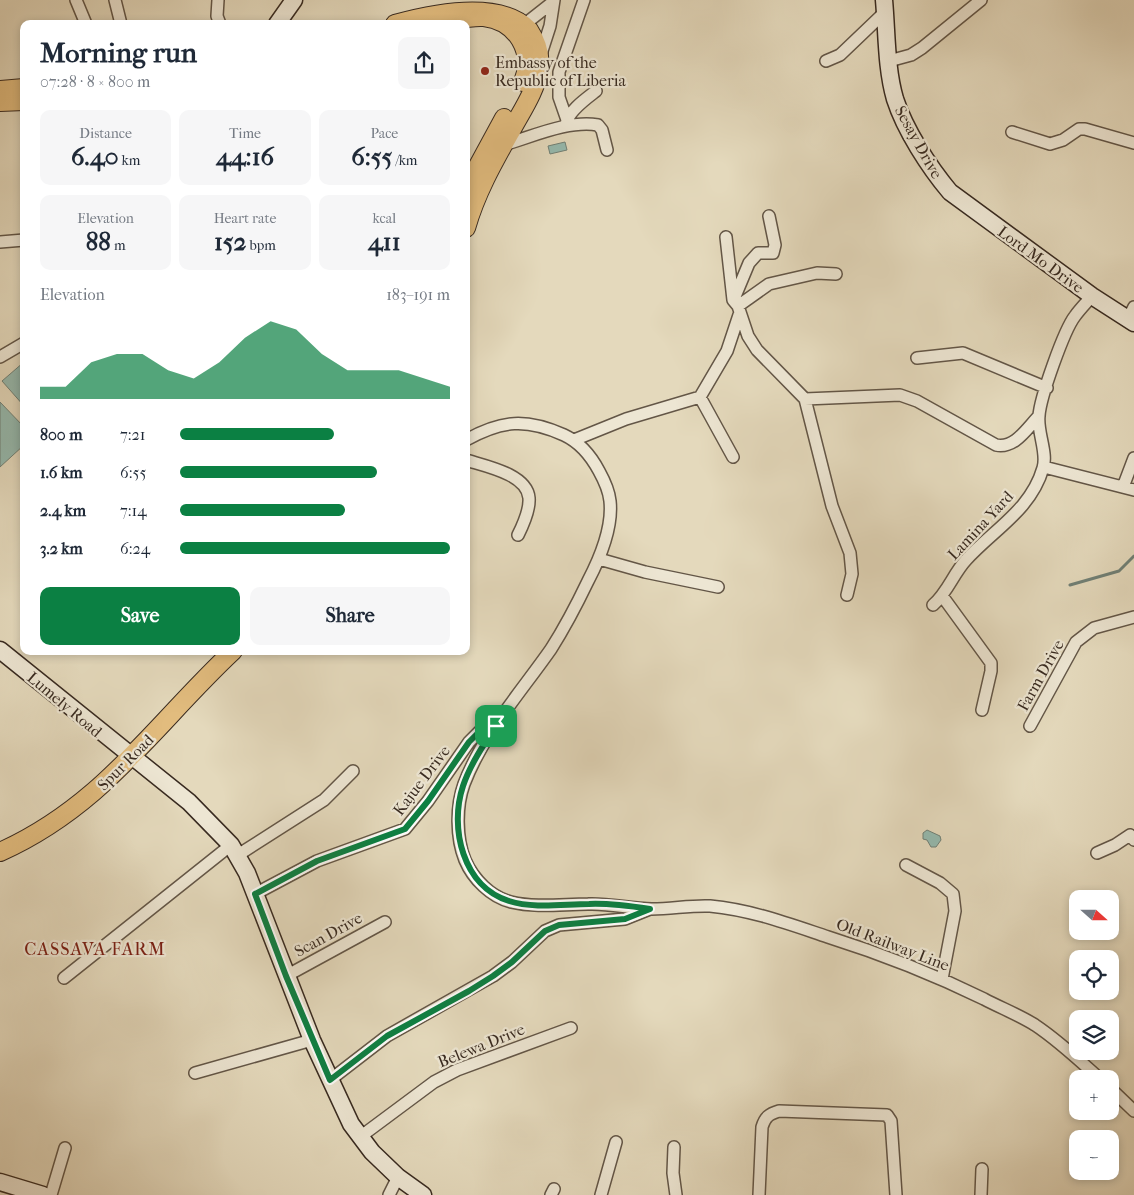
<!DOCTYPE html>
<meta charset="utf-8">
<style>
:root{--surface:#fff;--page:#f6f6f7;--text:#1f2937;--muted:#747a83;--accent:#0b8043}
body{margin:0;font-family:"IM FELL French Canon",serif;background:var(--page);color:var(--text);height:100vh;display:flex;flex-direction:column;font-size:19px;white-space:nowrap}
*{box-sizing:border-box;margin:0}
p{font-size:16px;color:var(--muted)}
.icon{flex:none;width:28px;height:28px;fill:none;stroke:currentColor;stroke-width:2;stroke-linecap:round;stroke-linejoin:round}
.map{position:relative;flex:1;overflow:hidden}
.side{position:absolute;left:20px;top:20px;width:450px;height:635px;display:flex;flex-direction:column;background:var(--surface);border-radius:10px;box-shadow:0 2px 8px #0003}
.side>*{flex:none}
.needle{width:32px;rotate:111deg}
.buttons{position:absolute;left:1069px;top:890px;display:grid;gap:10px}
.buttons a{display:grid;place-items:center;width:50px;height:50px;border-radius:10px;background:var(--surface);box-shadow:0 2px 8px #0003;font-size:25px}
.pin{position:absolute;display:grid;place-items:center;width:42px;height:42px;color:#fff;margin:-21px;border-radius:10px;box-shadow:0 2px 8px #0006}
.round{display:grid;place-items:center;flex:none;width:52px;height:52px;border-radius:10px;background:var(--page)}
.head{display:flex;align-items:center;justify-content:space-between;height:85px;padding:0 20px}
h1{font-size:28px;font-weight:800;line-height:38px}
.metrics{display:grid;grid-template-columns:repeat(3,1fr);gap:8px;height:85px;padding:5px 20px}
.metrics div{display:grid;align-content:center;border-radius:10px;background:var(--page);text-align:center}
.metrics b{font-size:25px;font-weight:800}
.metrics small{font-size:14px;font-weight:400}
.metrics p{font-size:14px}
.chart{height:140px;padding:10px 20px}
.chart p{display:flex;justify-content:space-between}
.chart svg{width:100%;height:90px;margin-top:5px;fill:var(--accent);opacity:.7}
.button{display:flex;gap:10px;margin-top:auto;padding:10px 20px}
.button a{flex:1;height:58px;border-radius:10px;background:var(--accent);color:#fff;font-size:20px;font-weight:800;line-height:58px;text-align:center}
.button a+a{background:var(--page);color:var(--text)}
ul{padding:0 20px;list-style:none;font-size:16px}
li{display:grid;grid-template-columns:80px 60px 1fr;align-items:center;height:38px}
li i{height:12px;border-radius:6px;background:var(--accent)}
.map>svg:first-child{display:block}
</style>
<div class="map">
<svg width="1134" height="1195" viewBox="0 0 1134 1195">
<rect width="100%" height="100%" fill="#e4d9bc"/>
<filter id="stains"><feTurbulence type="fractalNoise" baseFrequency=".004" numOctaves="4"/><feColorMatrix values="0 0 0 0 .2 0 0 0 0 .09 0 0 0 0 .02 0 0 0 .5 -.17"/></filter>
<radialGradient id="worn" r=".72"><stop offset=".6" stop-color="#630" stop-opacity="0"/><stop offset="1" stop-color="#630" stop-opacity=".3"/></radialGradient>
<path fill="#95baaf" stroke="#708076" d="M565,142L567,150L550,154L548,146Z
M24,362V406L2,381Z
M0,402L24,427V445L0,467Z
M927,830L940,836L941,840L936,847H931L927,840L923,839V833Z"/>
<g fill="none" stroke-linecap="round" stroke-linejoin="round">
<path stroke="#708076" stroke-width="3" d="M1070,585L1119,571L1134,556"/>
<g stroke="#635647" stroke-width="14">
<path id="street" d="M76,0L86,24
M115,0L121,24
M218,0L217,16L220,24
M525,24L553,2
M540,57L550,26L554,0
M826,61L840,55L885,12
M889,61L911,55L922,48L981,0
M567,120L559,97V72L584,0
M566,124C568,111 587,98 596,91
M1012,132L1050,144L1063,140L1079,129H1085L1134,143
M503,145C532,137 567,120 598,125L602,130L607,150
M726,237L733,300L738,306L748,336L757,350L805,399L832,506L850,553L852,574L847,595
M0,242L24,240
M734,299L749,263L758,253H773L775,245L769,216
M738,306L769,284L817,273L836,274
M1128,319L1134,307
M0,357L24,343
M917,358L963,353L1047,388
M700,397L733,457
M805,399L900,395L917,401L996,445C1015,449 1027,428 1039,416
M466,440C502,420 526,418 564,435C579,442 591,456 599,471C604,480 609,491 610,501C613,528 600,558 588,581C577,604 565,627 551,649C521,692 483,734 464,784C456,806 456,838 465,860C473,879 491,897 511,902C536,908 563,904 588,904C610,903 631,909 652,909C672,909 691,905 710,906C752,910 789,924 828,937C882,954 933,974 984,999C1001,1008 1019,1015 1035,1025C1059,1041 1079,1060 1100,1079
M574,440L626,419L700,397L727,351L739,315
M466,460C485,466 527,474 529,498C530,510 523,525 518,535
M1044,467L1134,490
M1123,487L1134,458
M599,559L645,572L718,587
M943,597L991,663V671L982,710
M933,605C948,592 953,574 966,560C993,530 1031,510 1043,468C1048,453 1037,432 1039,416C1040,398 1064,330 1075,316C1080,309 1086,303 1092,296
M1030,726L1076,642L1094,628L1134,617
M1097,853L1115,845L1130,835L1134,840
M238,855L324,800L353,771
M906,865L940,883L953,894L955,911L942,979
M255,894L317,861L405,829L428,801L469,742L480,731L496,726
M286,976L385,922
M64,978L231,845
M195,1073L312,1040
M330,1080L387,1036L493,976L512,962L545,931L559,925L625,919L650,909
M1110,1088L1134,1111
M360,1137L434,1082L457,1070L571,1028
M674,1147L673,1173L676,1195
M51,1195L65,1148
M389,1195L398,1177
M551,1195L554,1189
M601,1195L616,1142
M759,1195L762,1127C765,1117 769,1114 779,1111L887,1115L891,1121L896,1195
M981,1195L982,1169"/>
</g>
<g stroke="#382a20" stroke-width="19">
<path id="secondary" d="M884,0C887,33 886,68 895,99C905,130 929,167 950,192L1092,296L1134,323
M277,24L294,0
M0,650L189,802L231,845L247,873L312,1040L351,1124L372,1152L398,1177L423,1195
M0,1182L43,1195"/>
</g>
<g stroke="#382a20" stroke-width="20">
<path id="primary" d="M442,22C456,20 471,16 484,17C517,21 535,52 523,82
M395,24C435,13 500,0 529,30C537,42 541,55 539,69C536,91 521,112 511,131C493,163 476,193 466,228
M0,90L24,88
M0,102L24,101
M466,188L504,118
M0,852C103,806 154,725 233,651"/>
</g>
<use href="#street" stroke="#ede6d3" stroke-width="11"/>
<use href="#secondary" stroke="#ede6d3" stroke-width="16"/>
<use href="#primary" stroke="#e2bc7e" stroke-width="18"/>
</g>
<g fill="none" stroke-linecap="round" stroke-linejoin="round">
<g stroke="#fff" stroke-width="10">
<path id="route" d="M496,726C484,744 470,765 463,786C449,828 463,887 509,901C534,909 564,904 589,904C610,903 630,906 650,909L625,919L559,925L545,931L512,962L493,976L469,991L387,1036L330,1080L286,976L255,894L317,861L405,829L428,801L469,742L480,731Z"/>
</g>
<use href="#route" stroke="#0b8043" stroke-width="6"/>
</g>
<circle fill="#8f2418" stroke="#ede6d3" stroke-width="2" cx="485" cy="71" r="5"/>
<g text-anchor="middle" stroke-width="4.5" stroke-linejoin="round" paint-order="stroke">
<g font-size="16" fill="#382a20" stroke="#ede6d3" text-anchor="start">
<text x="495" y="68">Embassy of the<tspan x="495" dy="18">Republic of Liberia</tspan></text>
</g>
<g font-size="16" fill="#382a20" stroke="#ede6d3">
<text transform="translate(919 142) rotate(61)" y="6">Sesay Drive</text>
<text transform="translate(1041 259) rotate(36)" y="6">Lord Mo Drive</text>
<text transform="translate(980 525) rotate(-47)" y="6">Lamina Yard</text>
<text transform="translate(1040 675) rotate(-61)" y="6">Farm Drive</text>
<text transform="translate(65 704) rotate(40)" y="6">Lumely Road</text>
<text transform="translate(125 762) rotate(-45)" y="6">Spur Road</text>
<text transform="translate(421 780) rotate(-53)" y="6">Kajue Drive</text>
<text transform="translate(328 934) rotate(-29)" y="6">Scan Drive</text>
<text transform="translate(893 944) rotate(21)" y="6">Old Railway Line</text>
<text transform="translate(481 1045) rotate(-22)" y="6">Belewa Drive</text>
</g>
<g font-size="18" letter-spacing="1" fill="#7a1f14" stroke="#ede6d3">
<text x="95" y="955">CASSAVA FARM</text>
</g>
</g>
<rect width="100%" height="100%" filter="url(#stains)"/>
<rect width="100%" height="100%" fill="url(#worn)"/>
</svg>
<div class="buttons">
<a><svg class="needle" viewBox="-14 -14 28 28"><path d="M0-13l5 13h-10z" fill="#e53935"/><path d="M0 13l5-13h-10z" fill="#747a83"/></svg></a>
<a><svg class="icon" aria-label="locate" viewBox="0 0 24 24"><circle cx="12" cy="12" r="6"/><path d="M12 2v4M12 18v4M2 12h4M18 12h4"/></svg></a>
<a><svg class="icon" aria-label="layers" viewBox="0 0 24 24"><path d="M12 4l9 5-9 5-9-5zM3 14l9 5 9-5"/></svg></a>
<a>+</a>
<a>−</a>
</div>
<div class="pin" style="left:496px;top:726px;background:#1e9e55"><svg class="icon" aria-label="arrive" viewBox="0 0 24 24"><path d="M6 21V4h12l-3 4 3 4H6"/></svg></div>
<section class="side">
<div class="head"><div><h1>Morning run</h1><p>07:28 · 8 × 800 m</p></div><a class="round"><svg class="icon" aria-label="share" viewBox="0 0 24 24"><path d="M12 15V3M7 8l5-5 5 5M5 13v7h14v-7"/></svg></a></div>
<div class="metrics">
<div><p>Distance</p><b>6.40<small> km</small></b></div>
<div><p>Time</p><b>44:16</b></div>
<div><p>Pace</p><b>6:55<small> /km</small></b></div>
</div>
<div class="metrics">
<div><p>Elevation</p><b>88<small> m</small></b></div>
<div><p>Heart rate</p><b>152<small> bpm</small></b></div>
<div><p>kcal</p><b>411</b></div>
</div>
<div class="chart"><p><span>Elevation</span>183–191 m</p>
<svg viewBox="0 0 160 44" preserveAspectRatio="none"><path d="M0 44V38L10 38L20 26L30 22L40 22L50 30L60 34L70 26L80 14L90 6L100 10L110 22L120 30L130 30L140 30L150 34L160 38V44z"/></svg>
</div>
<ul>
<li><b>800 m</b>7:21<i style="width:57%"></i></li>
<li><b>1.6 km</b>6:55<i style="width:73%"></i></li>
<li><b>2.4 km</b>7:14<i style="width:61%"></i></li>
<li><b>3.2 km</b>6:24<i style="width:100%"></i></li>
</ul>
<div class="button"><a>Save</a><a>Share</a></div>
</section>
</div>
